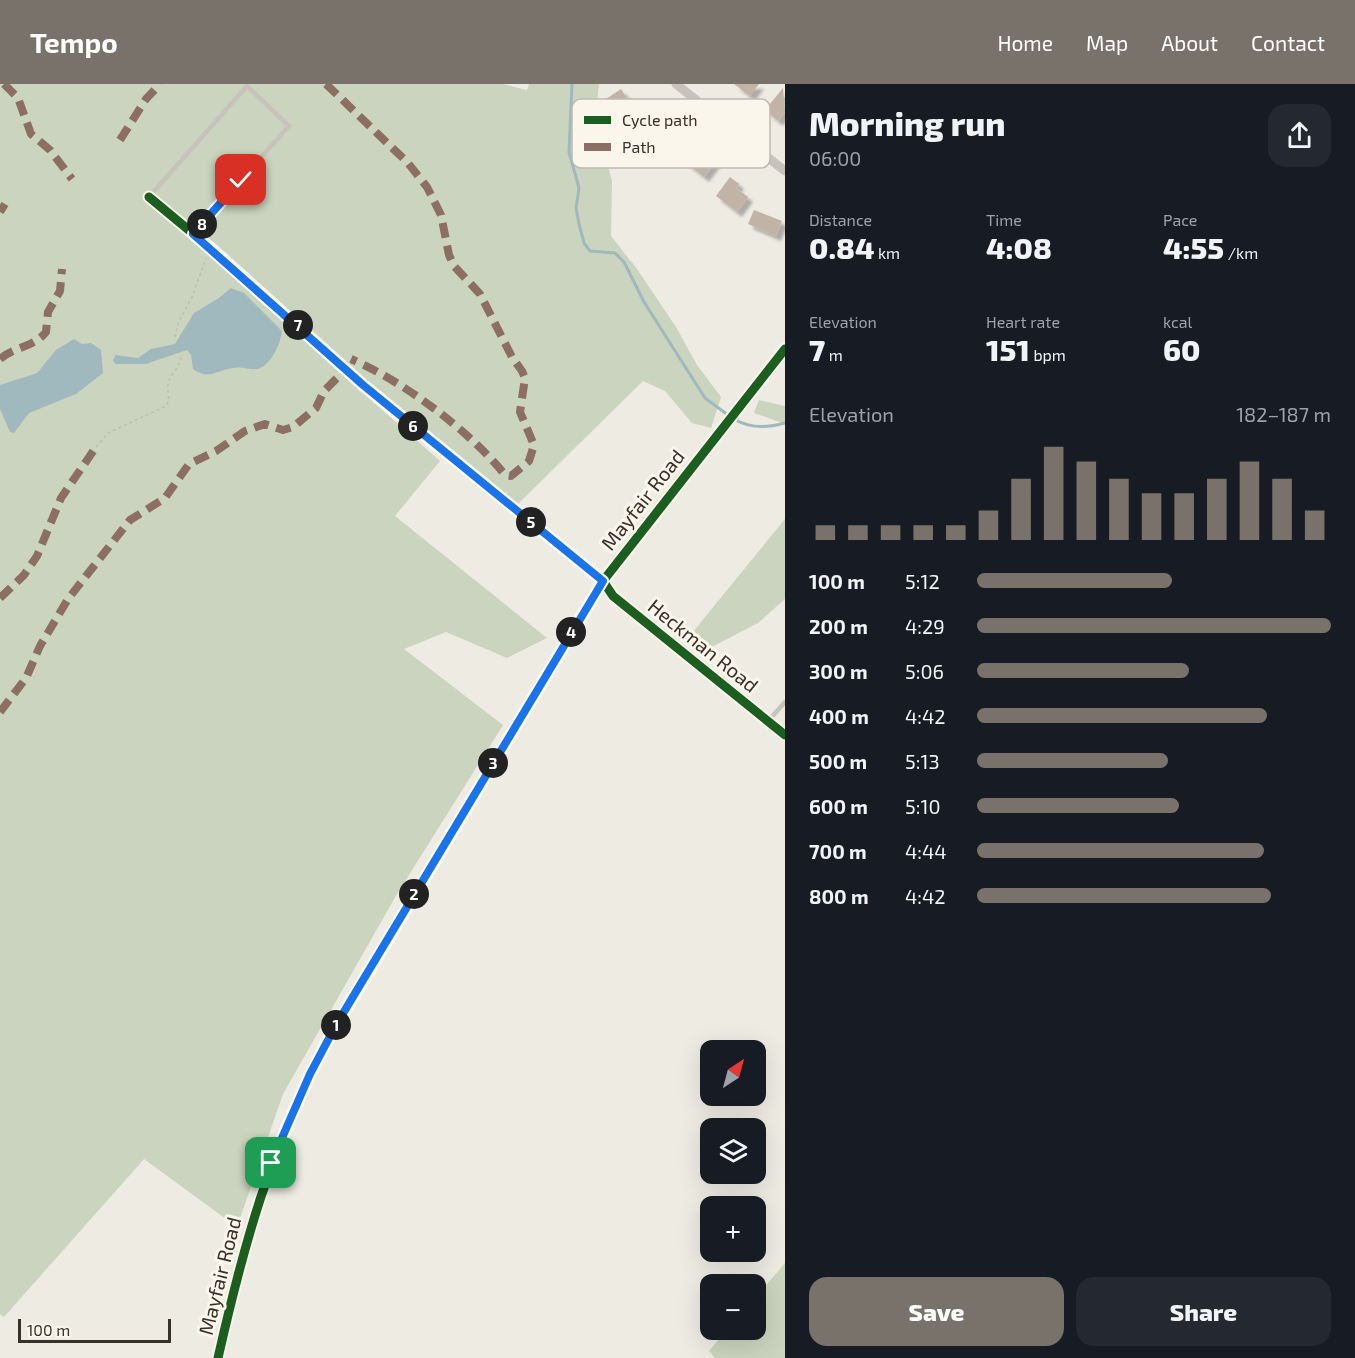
<!DOCTYPE html>
<meta charset="utf-8">
<style>
:root{--surface:#171b24;--page:#242831;--text:#f1f3f6;--muted:#9ea1a6;--accent:#78726b}
body{margin:0;font-family:"Exo 2",sans-serif;background:var(--page);color:var(--text);height:100vh;display:flex;flex-direction:column;font-size:22px;white-space:nowrap}
*{box-sizing:border-box;margin:0}
p{font-size:20px;color:var(--muted)}
.icon{flex:none;width:33px;height:33px;fill:none;stroke:currentColor;stroke-width:2;stroke-linecap:round;stroke-linejoin:round}
.map{position:relative;flex:1;overflow:hidden}
.side{display:flex;flex-direction:column;background:var(--surface);width:570px}
.side>*{flex:none}
.needle{width:39px;rotate:36deg}
.fabs{position:absolute;left:700px;top:956px;display:grid;gap:12px}
.fabs a{display:grid;place-items:center;width:66px;height:66px;border-radius:12px;background:var(--surface);box-shadow:0 6px 24px #0002;font-size:30px}
.scale{position:absolute;left:18px;bottom:15px;width:153px;box-sizing:border-box;padding-left:6px;border:3px solid #38312a;border-top:0;font-size:16px;line-height:21px;white-space:nowrap;color:#38312a;-webkit-text-stroke:4px #faf6eb;paint-order:stroke}
.pin{position:absolute;display:grid;place-items:center;width:51px;height:51px;color:#fff;margin:-26px;border-radius:12px;box-shadow:0 3px 9px #0006}
.km{position:absolute;width:30px;height:30px;margin:-15px;border-radius:50%;background:#222;color:#fff;font-size:16px;line-height:30px;text-align:center}
.round{display:grid;place-items:center;flex:none;width:63px;height:63px;border-radius:18px;background:var(--page)}
.head{display:flex;align-items:center;justify-content:space-between;height:102px;padding:0 24px}
h1{font-size:33px;font-weight:800;line-height:45px}
.metrics{display:grid;grid-template-columns:repeat(3,1fr);gap:9px;height:102px;padding:6px 24px}
.metrics div{display:grid;align-content:center}
.metrics b{font-size:30px;font-weight:800}
.metrics small{font-size:16px;font-weight:400}
.metrics p{font-size:16px}
.chart{height:168px;padding:12px 24px}
.chart p{display:flex;justify-content:space-between}
.chart svg{width:100%;height:108px;margin-top:6px;stroke:var(--accent);stroke-width:6}
.cta{display:flex;gap:12px;margin-top:auto;padding:12px 24px}
.cta a{flex:1;height:69px;border-radius:18px;background:var(--accent);color:#fff;font-size:24px;font-weight:800;line-height:69px;text-align:center}
.cta a+a{background:var(--page);color:var(--text)}
ul{padding:0 24px;list-style:none;font-size:20px}
li{display:grid;grid-template-columns:96px 72px 1fr;align-items:center;height:45px}
li i{height:15px;border-radius:8px;background:var(--accent)}
header{display:flex;align-items:center;gap:36px;box-sizing:border-box;height:84px;padding:0 30px;background:var(--accent);color:#fff}
header strong{font-size:28px}
nav{display:flex;gap:33px;margin-inline-start:auto;font-size:21px}
main{display:flex;flex:1;min-height:0}
.map>svg:first-child{display:block}
</style>
<header>
<strong>Tempo</strong>
<nav><a>Home</a><a>Map</a><a>About</a><a>Contact</a></nav>
</header>
<main>
<div class="map">
<svg width="785" height="1274" viewBox="0 0 785 1274">
<defs>
<filter id="shadow"><feDropShadow dx="5" dy="5" stdDeviation="1.5" flood-color="#0004"/></filter>
</defs>
<rect width="100%" height="100%" fill="#eeebe3"/>
<path fill="#cbd4be" d="M0,0H503L527,6L529,0H599L597,19L602,59L612,97L611,152L637,185L676,243L697,281L721,313L711,344L692,339L665,307L643,297L517,421L393,320L373,318L440,377L395,432L547,554L507,574L446,548L404,565L503,641L397,810L283,1010L237,1143L144,1075L4,1233L0,1230Z
M759,316L785,322V340L754,329Z
M785,435V515L758,539L700,569L688,554Z
M785,1179V1274H715L709,1267L728,1245H756V1213Z"/>
<path fill="#a0b9be" d="M231,204L244,209L282,247C281,259 270,283 257,285C249,286 240,282 233,284C217,286 209,297 193,285L191,271L187,266L146,280H116L113,277L115,271L138,274L151,265L175,260L194,229L219,214Z
M74,255L82,260L91,259L101,266L103,289L76,310L29,329L14,349L10,348L0,325V301L37,289L56,266Z"/>
<g fill="none" stroke-linecap="round" stroke-linejoin="round">
<path stroke="#a0b9be" stroke-width="3" d="M572,0L569,68L579,104L576,124L579,140L584,159L590,167L615,169L624,178L644,218L705,314L728,331
M734,335C749,344 768,344 785,339"/>
</g>
<path fill="#c1b3a5" filter="url(#shadow)" d="M734,0H759L750,12Z
M783,4L785,28L778,37L765,26Z
M621,5L637,30L620,42L603,17Z
M694,65L716,77L704,93L684,77Z
M730,93L739,100L736,104L748,113L737,128L716,112Z
M754,126L782,137L776,152L748,140Z"/>
<g fill="none" stroke-linecap="round" stroke-linejoin="round">
<path stroke="#c0bcb4" stroke-width="1.5" stroke-dasharray="3 3" stroke-linecap="butt" d="M175,253L178,239L192,213L206,174
M96,363L108,349L166,322C171,314 167,309 168,301C169,291 180,284 181,273"/>
<path stroke="#c7c3bc" stroke-width="4.5" d="M149,113L247,2L289,42L193,150
M769,636L785,618"/>
<path stroke="#c7c3bc" stroke-width="9" d="M676,0L785,87
M149,113L214,167L363,301L603,497"/>
<path stroke="#c7c3bc" stroke-width="12" d="M603,497L613,512L785,651
M218,1274C244,1159 270,1066 325,961L603,497L785,265"/>
<path stroke="#8d6e63" stroke-width="8" stroke-dasharray="15 8" stroke-linecap="butt" d="M4,0L18,14L31,50L50,66L72,95
M326,0L408,79L427,103L441,131L449,171L454,182L480,210L512,273L522,287L525,294L520,328L534,361L529,377L511,392L505,391C470,347 403,297 351,275
M120,56L146,15L160,0
M0,128L5,120
M0,275C14,263 34,263 46,248L48,228L60,207L62,185
M0,514L24,491L37,472L61,414L96,363
M0,628L26,594L40,562L68,515L130,436L165,414L189,380L216,367L245,347L265,340L283,346L293,343L316,324L324,307L339,292"/>
<g stroke="#faf6eb" stroke-width="13">
<path id="cycleway" d="M149,113L214,167L363,301L603,497L613,512L785,651
M218,1274C244,1159 270,1066 325,961L603,497L785,265"/>
</g>
<use href="#cycleway" stroke="#1b5e20" stroke-width="9"/>
</g>
<g fill="none" stroke-linecap="round" stroke-linejoin="round">
<g stroke="#fff" stroke-width="12">
<path id="route" d="M241,96L193,150L363,301L603,497L336,941L310,990L271,1079"/>
</g>
<use href="#route" stroke="#1a73e8" stroke-width="8"/>
</g>
<g text-anchor="middle" stroke-width="6" stroke-linejoin="round" paint-order="stroke">
<g font-size="20" fill="#38312a" stroke="#faf6eb">
<text transform="translate(643 416) rotate(-52)" y="7">Mayfair Road</text>
<text transform="translate(703 562) rotate(39)" y="7">Heckman Road</text>
<text transform="translate(220 1192) rotate(-76)" y="7">Mayfair Road</text>
</g>
</g>
<rect x="572" y="15" width="198" height="69" rx="9" fill="#faf6eb" stroke="#c0bbb1" stroke-width="1.5"/>
<rect x="584" y="32" width="27" height="8" fill="#1b5e20"/>
<rect x="584" y="59" width="27" height="8" fill="#8d6e63"/>
<g font-size="16" fill="#38312a">
<text x="622" y="42">Cycle path</text>
<text x="622" y="69">Path</text>
</g>
</svg>
<div class="fabs">
<a><svg class="needle" viewBox="-14 -14 28 28"><path d="M0-13l5 13h-10z" fill="#e53935"/><path d="M0 13l5-13h-10z" fill="#9ea1a6"/></svg></a>
<a><svg class="icon" aria-label="layers" viewBox="0 0 24 24"><path d="M12 4l9 5-9 5-9-5zM3 14l9 5 9-5"/></svg></a>
<a>+</a>
<a>−</a>
</div>
<div class="scale">100 m</div>
<div class="pin" style="left:271px;top:1079px;background:#1e9e55"><svg class="icon" aria-label="arrive" viewBox="0 0 24 24"><path d="M6 21V4h12l-3 4 3 4H6"/></svg></div>
<div class="pin" style="left:241px;top:96px;background:#d93025"><svg class="icon" aria-label="check" viewBox="0 0 24 24"><path d="M5 12l5 5 9-10"/></svg></div>
<b class="km" style="left:336px;top:941px">1</b>
<b class="km" style="left:414px;top:810px">2</b>
<b class="km" style="left:493px;top:679px">3</b>
<b class="km" style="left:571px;top:548px">4</b>
<b class="km" style="left:531px;top:438px">5</b>
<b class="km" style="left:413px;top:342px">6</b>
<b class="km" style="left:298px;top:241px">7</b>
<b class="km" style="left:202px;top:140px">8</b>
</div>
<section class="side">
<div class="head"><div><h1>Morning run</h1><p>06:00</p></div><a class="round"><svg class="icon" aria-label="share" viewBox="0 0 24 24"><path d="M12 15V3M7 8l5-5 5 5M5 13v7h14v-7"/></svg></a></div>
<div class="metrics">
<div><p>Distance</p><b>0.84<small> km</small></b></div>
<div><p>Time</p><b>4:08</b></div>
<div><p>Pace</p><b>4:55<small> /km</small></b></div>
</div>
<div class="metrics">
<div><p>Elevation</p><b>7<small> m</small></b></div>
<div><p>Heart rate</p><b>151<small> bpm</small></b></div>
<div><p>kcal</p><b>60</b></div>
</div>
<div class="chart"><p><span>Elevation</span>182–187 m</p>
<svg viewBox="0 0 160 44" preserveAspectRatio="none"><path d="M5 44V38M15 44V38M25 44V38M35 44V38M45 44V38M55 44V32M65 44V19M75 44V6M85 44V12M95 44V19M105 44V25M115 44V25M125 44V19M135 44V12M145 44V19M155 44V32"/></svg>
</div>
<ul>
<li><b>100 m</b>5:12<i style="width:55%"></i></li>
<li><b>200 m</b>4:29<i style="width:100%"></i></li>
<li><b>300 m</b>5:06<i style="width:60%"></i></li>
<li><b>400 m</b>4:42<i style="width:82%"></i></li>
<li><b>500 m</b>5:13<i style="width:54%"></i></li>
<li><b>600 m</b>5:10<i style="width:57%"></i></li>
<li><b>700 m</b>4:44<i style="width:81%"></i></li>
<li><b>800 m</b>4:42<i style="width:83%"></i></li>
</ul>
<div class="cta"><a>Save</a><a>Share</a></div>
</section>
</main>
